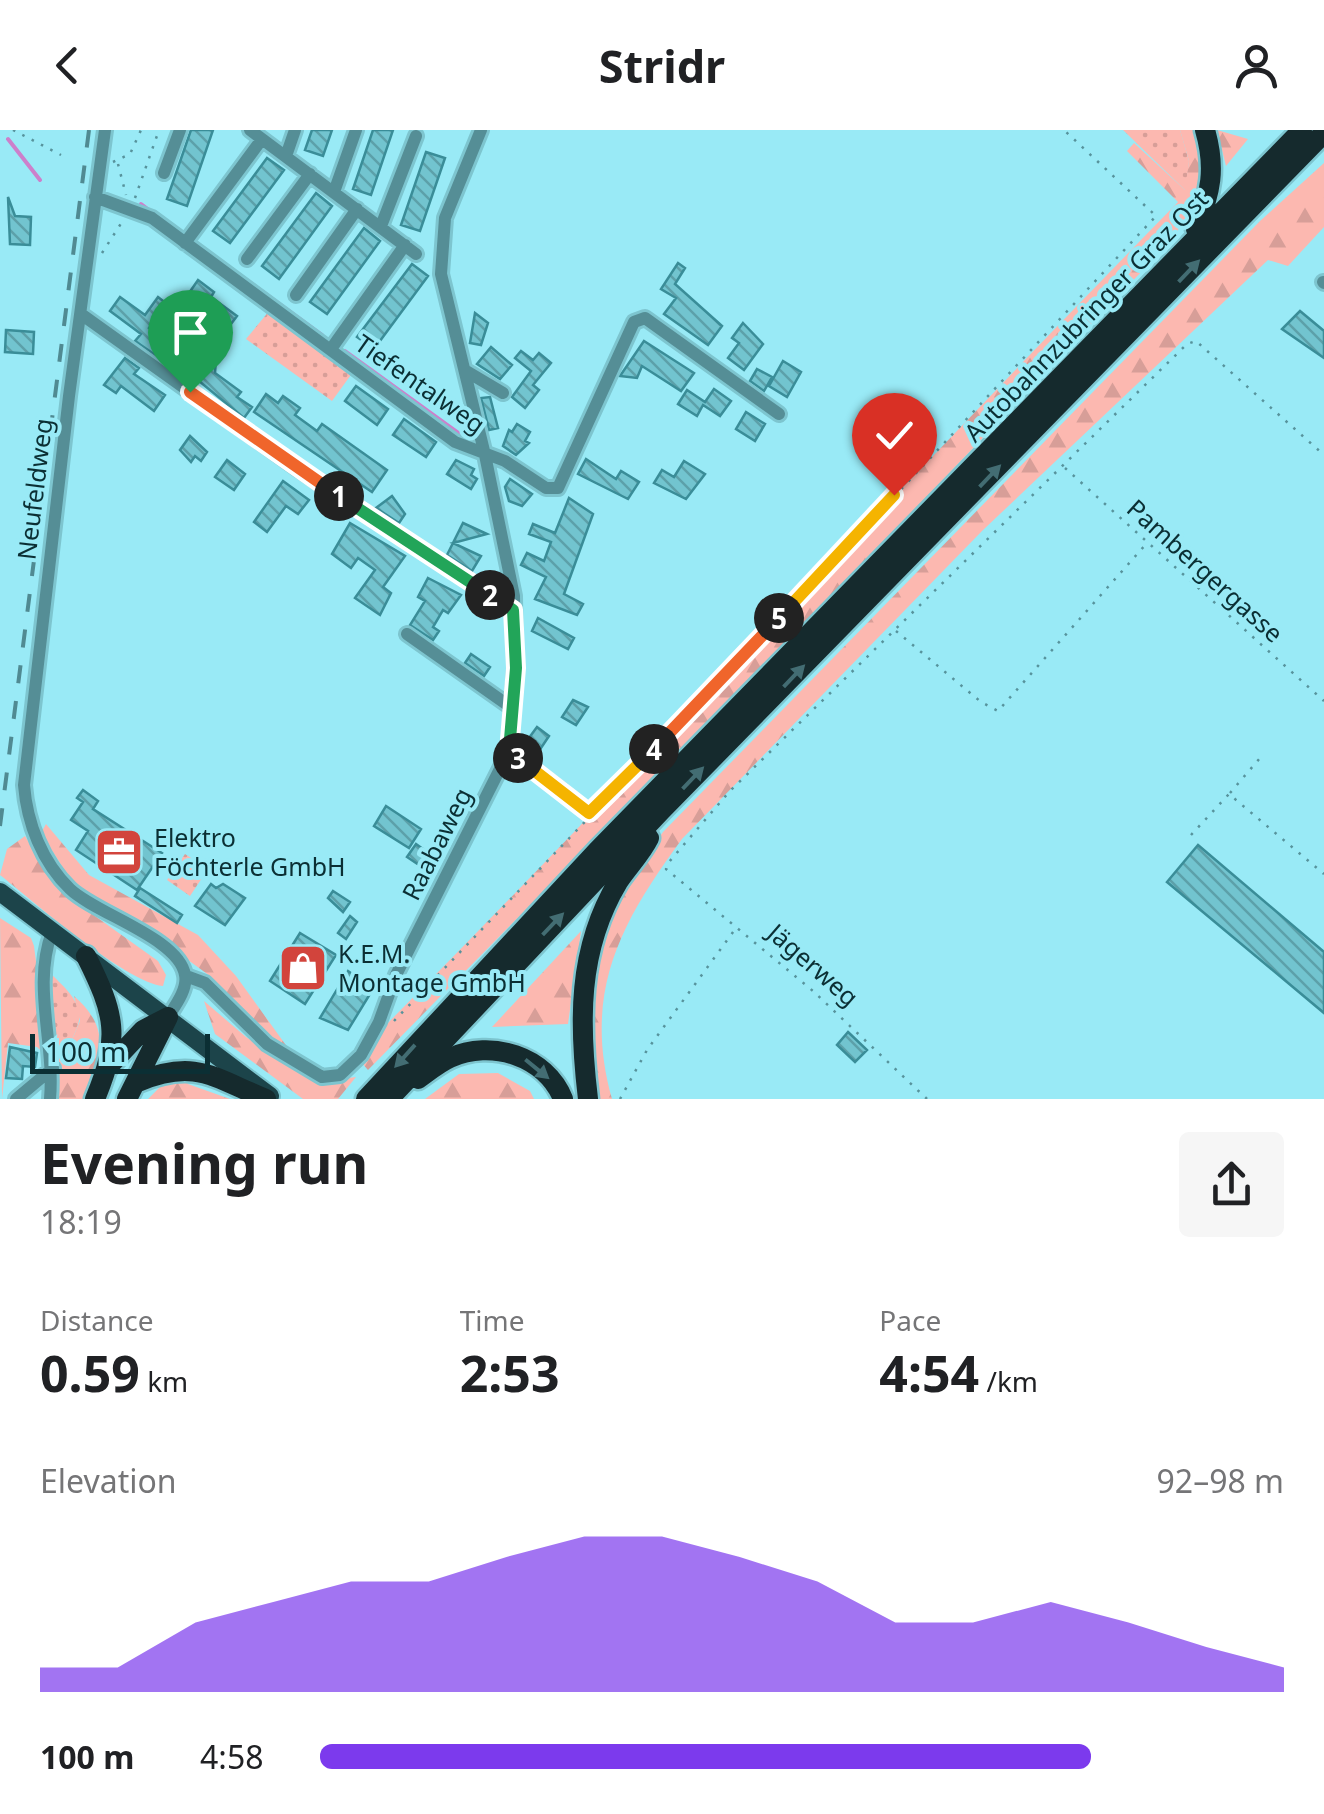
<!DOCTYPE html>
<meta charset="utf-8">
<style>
:root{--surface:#fff;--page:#f6f6f6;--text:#202124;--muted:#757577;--accent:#7c3aed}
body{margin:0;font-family:"Noto Sans",sans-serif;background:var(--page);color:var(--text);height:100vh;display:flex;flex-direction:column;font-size:38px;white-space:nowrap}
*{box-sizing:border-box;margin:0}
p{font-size:32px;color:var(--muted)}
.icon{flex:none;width:55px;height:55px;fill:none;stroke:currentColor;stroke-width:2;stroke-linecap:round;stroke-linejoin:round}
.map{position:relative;height:969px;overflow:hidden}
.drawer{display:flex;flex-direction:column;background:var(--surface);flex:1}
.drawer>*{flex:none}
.scale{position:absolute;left:30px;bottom:25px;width:180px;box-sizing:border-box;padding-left:10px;border:5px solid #0b2f34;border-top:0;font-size:28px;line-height:35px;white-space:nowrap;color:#0b2f34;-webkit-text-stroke:8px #99eaf6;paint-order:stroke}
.pin{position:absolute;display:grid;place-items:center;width:85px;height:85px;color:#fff;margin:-102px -42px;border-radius:50% 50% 50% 0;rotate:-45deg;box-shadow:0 0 10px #0007}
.pin .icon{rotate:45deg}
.km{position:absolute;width:50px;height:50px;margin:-25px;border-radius:50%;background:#222;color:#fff;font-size:28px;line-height:50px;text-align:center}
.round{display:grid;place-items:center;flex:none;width:105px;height:105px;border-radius:10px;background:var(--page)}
.head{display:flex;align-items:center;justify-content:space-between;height:170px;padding:0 40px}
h1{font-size:55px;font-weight:700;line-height:75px}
.metrics{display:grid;grid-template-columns:repeat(3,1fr);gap:15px;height:170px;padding:10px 40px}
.metrics div{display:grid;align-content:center}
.metrics b{font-size:50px;font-weight:700}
.metrics small{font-size:28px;font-weight:400}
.metrics p{font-size:28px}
.chart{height:280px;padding:20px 40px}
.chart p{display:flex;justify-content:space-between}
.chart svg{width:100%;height:180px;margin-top:10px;fill:var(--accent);opacity:.7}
ul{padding:0 40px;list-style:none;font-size:32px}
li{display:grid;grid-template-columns:160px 120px 1fr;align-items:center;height:75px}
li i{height:25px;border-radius:12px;background:var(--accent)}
header{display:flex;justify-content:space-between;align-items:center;height:130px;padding:0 40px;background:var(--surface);font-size:45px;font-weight:700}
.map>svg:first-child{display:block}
</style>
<header><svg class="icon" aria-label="back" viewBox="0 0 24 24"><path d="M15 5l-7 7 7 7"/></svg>Stridr<svg class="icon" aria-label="person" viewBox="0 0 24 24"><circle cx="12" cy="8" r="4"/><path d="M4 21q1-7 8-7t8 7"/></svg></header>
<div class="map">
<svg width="1324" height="969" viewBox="0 0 1324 969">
<defs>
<pattern id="green-dots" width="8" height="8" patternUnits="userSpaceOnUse" patternTransform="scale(2.5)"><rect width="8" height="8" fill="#fcb8b0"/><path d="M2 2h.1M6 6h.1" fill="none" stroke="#d79e98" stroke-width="1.8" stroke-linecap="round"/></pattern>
<pattern id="forest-firs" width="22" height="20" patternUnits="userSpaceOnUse" patternTransform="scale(2.5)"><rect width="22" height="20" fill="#fcb8b0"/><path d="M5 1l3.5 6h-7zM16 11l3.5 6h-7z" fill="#d79e98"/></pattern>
<pattern id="building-back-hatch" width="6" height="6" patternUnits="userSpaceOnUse" patternTransform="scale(2.5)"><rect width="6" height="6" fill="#72c4cf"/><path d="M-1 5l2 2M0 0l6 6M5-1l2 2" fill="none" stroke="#5ca0a9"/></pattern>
</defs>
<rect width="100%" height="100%" fill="#99eaf6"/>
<path fill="url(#green-dots)" d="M1123,0H1180L1189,31L1186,61Z
M270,180L353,242L332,271L246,209Z
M185,724L208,739L190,766L167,750Z
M45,838C61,855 87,872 77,898C72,910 68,916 71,929L59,933Z"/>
<path fill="url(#forest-firs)" d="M1180,0H1196C1207,55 1199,74 1165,117L750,552L368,940L361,932L384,897C653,625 911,345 1178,72L1127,21L1134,13L1185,60L1189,31Z
M1217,0L1248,9L1226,36Z
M1324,33V97L1288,136L1268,130L982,401L682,709C621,792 582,862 612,969H597C594,939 587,907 588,877C590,811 626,754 663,702L1260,91Z
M46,694L89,745L198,805L236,846L293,925L264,911L210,846L144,798L77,760L41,703Z
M25,706L43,736L74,771L158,831L166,845L163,856C125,852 33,771 0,745L7,719Z
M0,788L31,808L34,816L48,927L37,917L8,913L2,969Z
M581,801L568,894L492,897Z
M74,866C113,901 99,922 87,969H54L59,933L71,929L69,917L80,891Z
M204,871L246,907L319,952L356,947L338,969H303L215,904Z
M498,943L530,961L534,969H425L459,944Z
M186,950L188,954L230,969H148L160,957Z"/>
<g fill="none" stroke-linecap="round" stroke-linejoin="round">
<path stroke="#cc80cb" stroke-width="4" d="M8,9L40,50
M141,74L153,83
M201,117L322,205
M345,221L471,312"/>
</g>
<path fill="url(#building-back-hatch)" stroke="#3a8d98" stroke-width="2.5" d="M191,0H213L187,76L167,69Z
M312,0H332L323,26L305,20Z
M373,0H393L371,65L353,59Z
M426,22L445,28L420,101L401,95Z
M267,28L284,40L230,113L213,101Z
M316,63L332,76L279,149L262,136Z
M8,67L15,86L31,87L30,115L10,114Z
M364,98L380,111L327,184L310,172Z
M678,133L685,138L675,154L722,196L708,215L664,184L676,168L661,159Z
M412,134L428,146L374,219L357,207Z
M198,150L214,162L211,167L237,186L231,194L189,163Z
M120,167L145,185L158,167L167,174L149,198L191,231L201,218L216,230L215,243L241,262L237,267L252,277L244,288L171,228L167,233L135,211L141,204L110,181Z
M1300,181L1324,201V228L1282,199Z
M475,183L488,193L481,215L470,213Z
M743,193L763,214L744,240L728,228L739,213L732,208Z
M6,200L34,202L33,224L5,222Z
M644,211L694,243L681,261L642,236L637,248L620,246Z
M491,217L512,235L500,249L477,234Z
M521,221L533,230L539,223L551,233L533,255L539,260L525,278L512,267L531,241L515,228Z
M125,228L139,238L134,244L165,265L154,281L121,256L116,263L104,255Z
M783,231L801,242L787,267L769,256Z
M757,239L772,247L764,261L750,251Z
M356,256L388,279L377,295L345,271Z
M714,259L731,271L720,286L703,275L697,286L678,274L687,260L705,272Z
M266,264L278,273L283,266L300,278L295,285L317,301L322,294L387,340L372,362L254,282Z
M490,267L498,298L489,300L481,268Z
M746,282L765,294L755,311L736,299Z
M404,289L436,312L426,327L393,305Z
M517,294L530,302L525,311L529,313L516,325L503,316L509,300L512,302Z
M190,306L207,322L201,331L195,326L191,332L180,320Z
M586,329L616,349L621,341L639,352L628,369L578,344Z
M227,330L245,344L234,360L215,347Z
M456,330L474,339L471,345L477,349L471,359L447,344Z
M684,331L705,344L686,369L654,353L662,340L674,347Z
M510,349L532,364L522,376L509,371L505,357Z
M283,351L309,370L298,384L286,376L267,402L254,392Z
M392,366L405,384L399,393L376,378Z
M569,368L593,384L564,464L583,474L577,485L535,469L546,447L521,435L527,423L544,431L551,412L529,404L533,394L555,403Z
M350,393L405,426L383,457L391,463L380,485L355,468L375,440L358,428L351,438L332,424Z
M463,393L487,404L453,413L481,426L472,441L447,425Z
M428,448L461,465L448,483L443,480L433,497L439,501L433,510L410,495L425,471L418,467Z
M538,488L574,508L568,519L532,501Z
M471,524L490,537L484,546L465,533Z
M573,570L588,577L576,595L562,587Z
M537,597L549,606L539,621L526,612Z
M83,660L98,671L93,679L162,723L137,760L76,720L88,701L71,690L83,672L77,668Z
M386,676L421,699L409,718L374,696Z
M416,714L430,724L422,737L407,727Z
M1198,715L1324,822V883L1167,752Z
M211,754L216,758L223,754L245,768L225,795L195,776Z
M140,758L182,785L177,793L135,766Z
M333,761L350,772L343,782L328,768Z
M350,786L357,792L346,809L338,803Z
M300,803L336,825L305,874L270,851Z
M348,841L373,859L348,900L320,888Z
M848,902L867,920L855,932L837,915Z
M10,917L37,923L35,937L23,936L22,949L6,948Z"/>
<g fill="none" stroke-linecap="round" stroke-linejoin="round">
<g stroke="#7dc5cf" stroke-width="18">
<path id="minor" d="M105,0L69,266L24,655C27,693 42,732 70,759C96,784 179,808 185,845C188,859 175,876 168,887
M250,0L416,124
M286,26L295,0
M164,43L180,0
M334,62L356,0
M95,67L152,88L455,312L505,331L546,358H558L634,192L645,188L779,284
M381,96L416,6
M185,113L262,9
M247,129L310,44
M1323,152L1324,153
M296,165L357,79
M81,184L295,337L513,480
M331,219L405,115
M466,241L503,263
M407,504L512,578
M509,621L562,661
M186,846L205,853L267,914L322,947L340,945L361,925L379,892L396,845L509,621L515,538L514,466L485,325L441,144L445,88L481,0
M16,969L53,938
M50,969C55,912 32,856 52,802"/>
</g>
<g stroke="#7dc5cf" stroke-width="22">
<path id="major" d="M0,762L270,966"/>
</g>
<g stroke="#7dc5cf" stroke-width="25">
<path id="highway" d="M1196,99C1211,63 1216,38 1205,0
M86,826C115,884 121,907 95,969
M109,936L143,900L168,887
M418,949C428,942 439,933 450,928C491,909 546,926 563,969
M138,952C196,928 214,948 266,969
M127,969L168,887
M366,969L597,721L1302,0
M389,969L661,681L1324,3
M588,969C579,894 577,820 618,752C628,737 641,724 649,708"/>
</g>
<path stroke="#57939c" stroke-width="2.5" stroke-dasharray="2.5 8" stroke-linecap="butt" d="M13,0L61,25
M113,32L130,24L141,0
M118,34L126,65
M135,68L159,0
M102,123L122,92
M1065,338L1324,571
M896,501L981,572L998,581L1147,413
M1230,663L1260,628
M571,668L588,682
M1191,705L1229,664L1324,744
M394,891L808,459L1156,86L1064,0
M620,969L647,920L736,798
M927,969L813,861L666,739L669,732L729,662L1187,214L1196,211L1324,325"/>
<use href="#minor" stroke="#558e96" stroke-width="12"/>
<use href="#major" stroke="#1c444a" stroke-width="18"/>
<use href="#highway" stroke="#152a2d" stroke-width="20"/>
<path stroke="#508a92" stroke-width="4" stroke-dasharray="18 18" stroke-linecap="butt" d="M0,696L89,0"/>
</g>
<defs><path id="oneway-solid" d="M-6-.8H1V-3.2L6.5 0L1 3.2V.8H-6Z" transform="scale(2.5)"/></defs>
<g fill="#436d73">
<use href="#oneway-solid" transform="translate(1189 141) rotate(-46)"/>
<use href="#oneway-solid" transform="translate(990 346) rotate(-46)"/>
<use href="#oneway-solid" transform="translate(794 546) rotate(-46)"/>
<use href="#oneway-solid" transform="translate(693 648) rotate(-46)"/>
<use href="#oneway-solid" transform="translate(553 794) rotate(-46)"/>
<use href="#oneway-solid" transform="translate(405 926) rotate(132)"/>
<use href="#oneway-solid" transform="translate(537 939) rotate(39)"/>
</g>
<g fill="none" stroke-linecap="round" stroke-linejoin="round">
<g stroke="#fff" stroke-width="20">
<path id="split-1" d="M190,262L339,366"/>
</g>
<g stroke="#fff" stroke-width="20">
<path id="split-2" d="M339,366L490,465"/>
</g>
<g stroke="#fff" stroke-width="20">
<path id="split-3" d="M490,465L513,480L516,538L509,621L518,628"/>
</g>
<g stroke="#fff" stroke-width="20">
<path id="split-4" d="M518,628L589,683L654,619"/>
</g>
<g stroke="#fff" stroke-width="20">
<path id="split-5" d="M654,619L779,488"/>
</g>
<g stroke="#fff" stroke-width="20">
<path id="split-6" d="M779,488L894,365"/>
</g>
<use href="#split-1" stroke="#f0652b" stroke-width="12"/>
<use href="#split-2" stroke="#22a559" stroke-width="12"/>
<use href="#split-3" stroke="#22a559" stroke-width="12"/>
<use href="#split-4" stroke="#f5b400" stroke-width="12"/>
<use href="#split-5" stroke="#f0652b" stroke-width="12"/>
<use href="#split-6" stroke="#f5b400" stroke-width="12"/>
</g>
<defs>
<g id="office-square" transform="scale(2.5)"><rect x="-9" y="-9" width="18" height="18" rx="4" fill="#d2443c" stroke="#99eaf6"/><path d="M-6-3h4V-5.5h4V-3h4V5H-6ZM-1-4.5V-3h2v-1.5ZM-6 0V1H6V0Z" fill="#fff"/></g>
<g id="shop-square" transform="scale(2.5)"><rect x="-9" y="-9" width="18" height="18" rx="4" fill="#d2443c" stroke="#99eaf6"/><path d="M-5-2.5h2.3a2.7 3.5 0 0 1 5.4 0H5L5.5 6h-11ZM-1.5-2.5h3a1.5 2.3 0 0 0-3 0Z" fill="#fff"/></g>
</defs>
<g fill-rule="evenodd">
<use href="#office-square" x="119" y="722"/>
<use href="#shop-square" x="303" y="838"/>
</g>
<g text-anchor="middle" stroke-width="8" stroke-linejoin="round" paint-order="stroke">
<g font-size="25" fill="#0b2f34" stroke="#99eaf6">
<text transform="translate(1086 186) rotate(-46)" y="9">Autobahnzubringer Graz Ost</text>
<text transform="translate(420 254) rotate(35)" y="9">Tiefentalweg</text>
<text transform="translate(35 359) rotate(-83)" y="9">Neufeldweg</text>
<text transform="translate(1205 441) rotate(42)" y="9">Pambergergasse</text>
<text transform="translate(437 714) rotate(-63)" y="9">Raabaweg</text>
<text transform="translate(813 835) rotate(41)" y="9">Jägerweg</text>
</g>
<g font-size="25" fill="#0b2f34" stroke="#99eaf6" text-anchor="start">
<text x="154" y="717">Elektro<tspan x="154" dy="29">Föchterle GmbH</tspan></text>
<text x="338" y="833">K.E.M.<tspan x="338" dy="29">Montage GmbH</tspan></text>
</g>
</g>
</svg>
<div class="scale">100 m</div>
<div class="pin" style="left:190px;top:262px;background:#1e9e55"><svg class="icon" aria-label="arrive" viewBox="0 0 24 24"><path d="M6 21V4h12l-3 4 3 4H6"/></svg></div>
<div class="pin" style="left:894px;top:365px;background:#d93025"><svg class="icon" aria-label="check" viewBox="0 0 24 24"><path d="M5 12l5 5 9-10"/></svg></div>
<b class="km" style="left:339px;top:366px">1</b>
<b class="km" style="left:490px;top:465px">2</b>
<b class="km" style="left:518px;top:628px">3</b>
<b class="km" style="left:654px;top:619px">4</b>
<b class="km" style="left:779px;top:488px">5</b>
</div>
<section class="drawer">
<div class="head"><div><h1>Evening run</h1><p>18:19</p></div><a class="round"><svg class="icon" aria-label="share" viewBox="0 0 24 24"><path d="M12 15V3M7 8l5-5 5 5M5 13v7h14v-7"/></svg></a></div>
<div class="metrics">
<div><p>Distance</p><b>0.59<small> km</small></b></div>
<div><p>Time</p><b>2:53</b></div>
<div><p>Pace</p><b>4:54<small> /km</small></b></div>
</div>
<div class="chart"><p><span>Elevation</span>92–98 m</p>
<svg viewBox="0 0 160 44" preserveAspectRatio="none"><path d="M0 44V38L10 38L20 27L30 22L40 17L50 17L60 11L70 6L80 6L90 11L100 17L110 27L120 27L130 22L140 27L150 33L160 38V44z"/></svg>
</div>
<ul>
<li><b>100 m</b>4:58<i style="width:80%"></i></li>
</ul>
</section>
